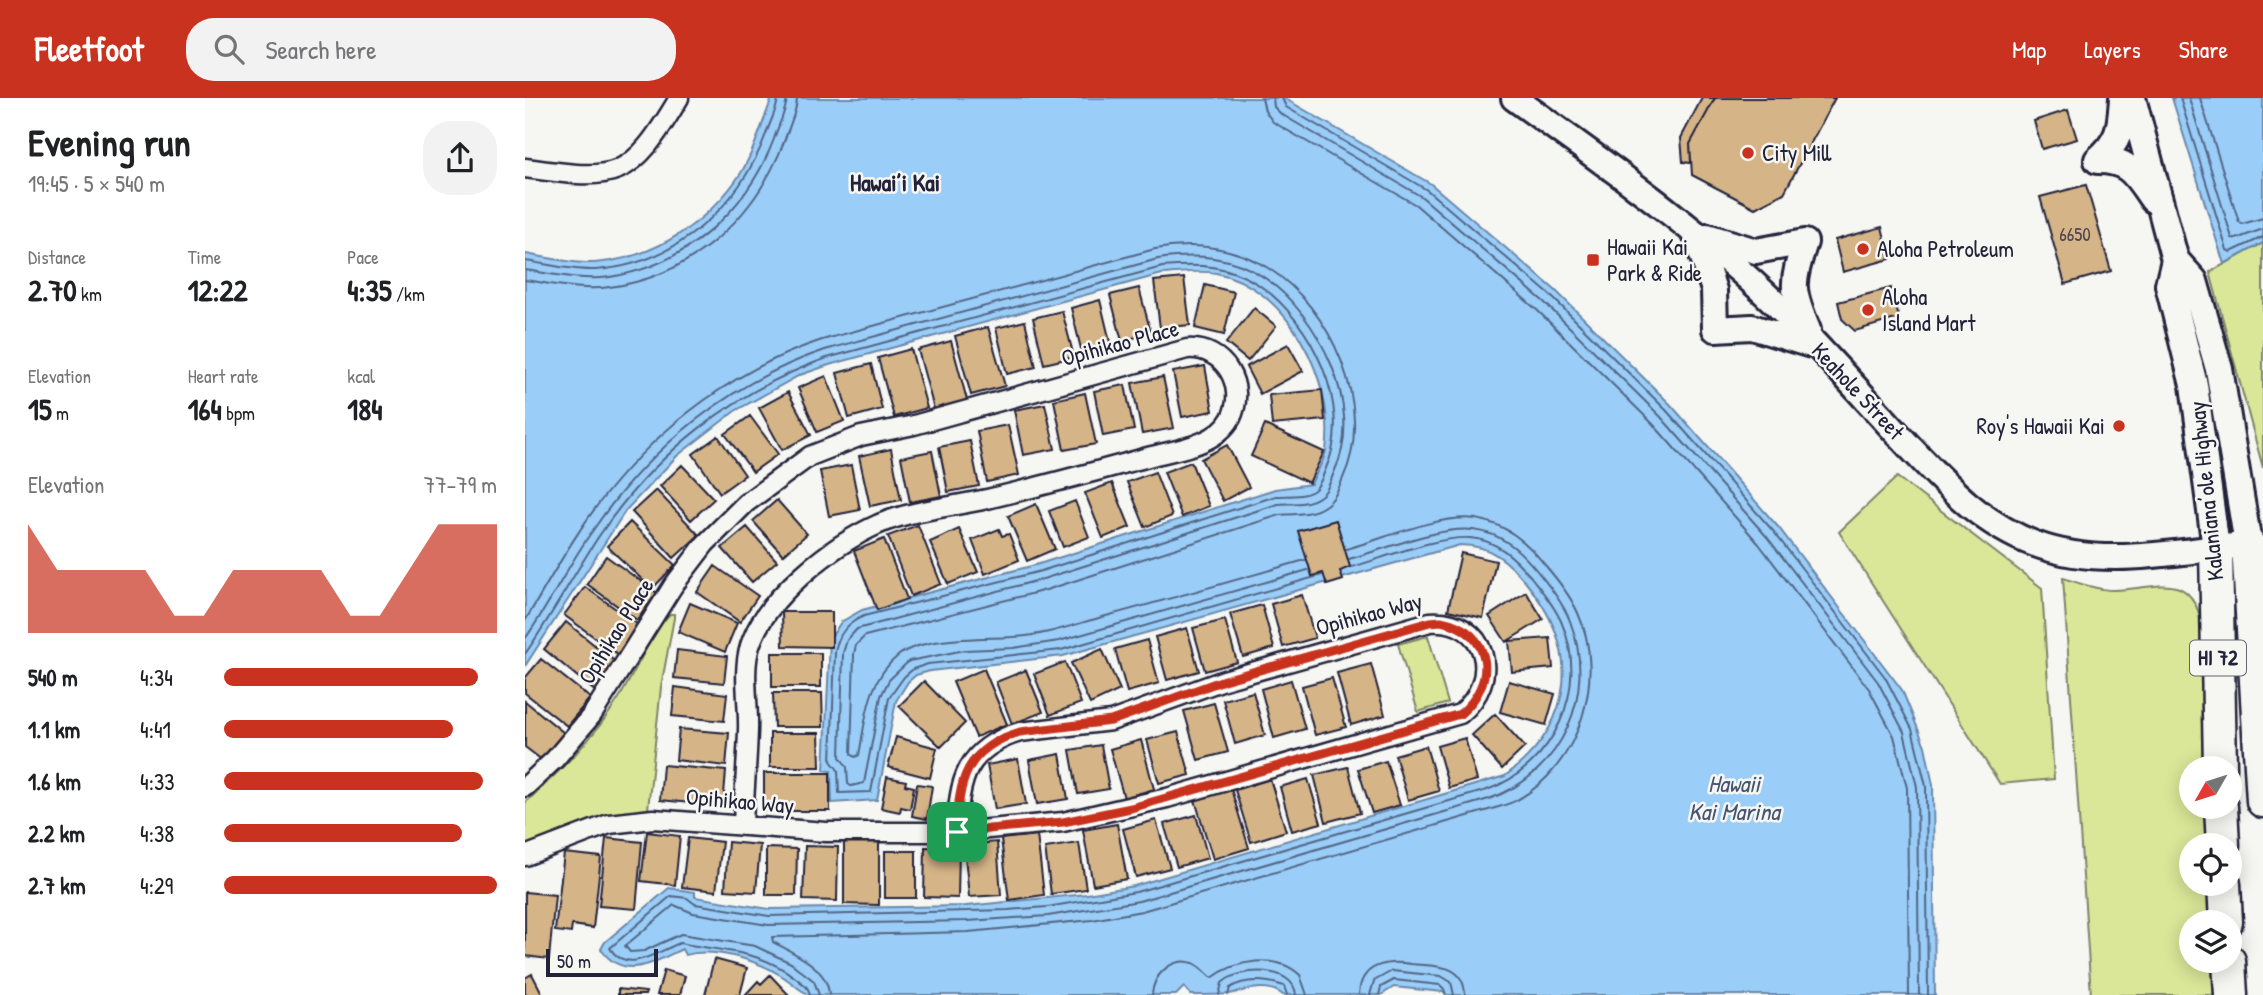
<!DOCTYPE html>
<meta charset="utf-8">
<style>
:root{--surface:#fff;--page:#f2f2f2;--text:#202124;--muted:#757577;--accent:#c8321e}
body{margin:0;font-family:"Patrick Hand",sans-serif;background:var(--page);color:var(--text);height:100vh;display:flex;flex-direction:column;font-size:26px;white-space:nowrap}
*{box-sizing:border-box;margin:0}
p{font-size:23px;color:var(--muted)}
.icon{flex:none;width:38px;height:38px;fill:none;stroke:currentColor;stroke-width:2;stroke-linecap:round;stroke-linejoin:round}
.map{position:relative;flex:1;overflow:hidden}
.side{display:flex;flex-direction:column;background:var(--surface);width:525px}
.side>*{flex:none}
.needle{width:46px;rotate:231deg}
.fabs{position:absolute;left:1654px;top:658px;display:grid;gap:14px}
.fabs a{display:grid;place-items:center;width:63px;height:63px;border-radius:50%;background:var(--surface);box-shadow:0 4px 18px #0003;font-size:35px}
.scale{position:absolute;left:21px;bottom:18px;width:112px;box-sizing:border-box;padding-left:7px;border:4px solid #22223b;border-top:0;font-size:19px;line-height:24px;white-space:nowrap;color:#22223b;-webkit-text-stroke:5px #f6f6f2;paint-order:stroke}
.pin{position:absolute;display:grid;place-items:center;width:60px;height:60px;color:#fff;margin:-30px;border-radius:14px;box-shadow:0 4px 10px #0006}
.round{display:grid;place-items:center;flex:none;width:74px;height:74px;border-radius:28px;background:var(--page)}
.head{display:flex;align-items:center;justify-content:space-between;height:119px;padding:0 28px}
h1{font-size:38px;font-weight:700;line-height:52px}
.metrics{display:grid;grid-template-columns:repeat(3,1fr);gap:10px;height:119px;padding:7px 28px}
.metrics div{display:grid;align-content:center}
.metrics b{font-size:30px;font-weight:700}
.metrics small{font-size:19px;font-weight:400}
.metrics p{font-size:19px}
.chart{height:196px;padding:14px 28px}
.chart p{display:flex;justify-content:space-between}
.chart svg{width:100%;height:126px;margin-top:7px;fill:var(--accent);opacity:.7}
ul{padding:0 28px;list-style:none;font-size:23px}
li{display:grid;grid-template-columns:112px 84px 1fr;align-items:center;height:52px}
li i{height:18px;border-radius:9px;background:var(--accent)}
header{display:flex;align-items:center;gap:42px;box-sizing:border-box;height:98px;padding:0 35px;background:var(--accent);color:#fff}
header strong{font-size:33px}
nav{display:flex;gap:38px;margin-inline-start:auto;font-size:24px}
.search{width:490px;height:63px;background:var(--page);display:flex;align-items:center;gap:18px;box-sizing:border-box;padding:0 24px;border-radius:28px;color:var(--muted);font-size:26px}
main{display:flex;flex:1;min-height:0}
.map>svg:first-child{display:block}
</style>
<header>
<strong>Fleetfoot</strong>
<div class="search"><svg class="icon" aria-label="search" viewBox="0 0 24 24"><circle cx="10" cy="10" r="6"/><path d="M15 15l6 6"/></svg>Search here</div>
<nav><a>Map</a><a>Layers</a><a>Share</a></nav>
</header>
<main>
<section class="side">
<div class="head"><div><h1>Evening run</h1><p>19:45 · 5 × 540 m</p></div><a class="round"><svg class="icon" aria-label="share" viewBox="0 0 24 24"><path d="M12 15V3M7 8l5-5 5 5M5 13v7h14v-7"/></svg></a></div>
<div class="metrics">
<div><p>Distance</p><b>2.70<small> km</small></b></div>
<div><p>Time</p><b>12:22</b></div>
<div><p>Pace</p><b>4:35<small> /km</small></b></div>
</div>
<div class="metrics">
<div><p>Elevation</p><b>15<small> m</small></b></div>
<div><p>Heart rate</p><b>164<small> bpm</small></b></div>
<div><p>kcal</p><b>184</b></div>
</div>
<div class="chart"><p><span>Elevation</span>77–79 m</p>
<svg viewBox="0 0 160 44" preserveAspectRatio="none"><path d="M0 44V6L10 22L20 22L30 22L40 22L50 38L60 38L70 22L80 22L90 22L100 22L110 38L120 38L130 22L140 6L150 6L160 6V44z"/></svg>
</div>
<ul>
<li><b>540 m</b>4:34<i style="width:93%"></i></li>
<li><b>1.1 km</b>4:41<i style="width:84%"></i></li>
<li><b>1.6 km</b>4:33<i style="width:95%"></i></li>
<li><b>2.2 km</b>4:38<i style="width:87%"></i></li>
<li><b>2.7 km</b>4:29<i style="width:100%"></i></li>
</ul>
</section>
<div class="map">
<svg width="1738" height="897" viewBox="0 0 1738 897">
<rect width="100%" height="100%" fill="#f6f6f2"/>
<filter id="ink" filterUnits="userSpaceOnUse"><feTurbulence type="fractalNoise" baseFrequency=".0143" numOctaves="2"/><feDisplacementMap in="SourceGraphic" scale="14" xChannelSelector="R" yChannelSelector="G"/><feConvolveMatrix kernelMatrix="1 2 1 2 8 2 1 2 1" color-interpolation-filters="sRGB"/></filter>
<g filter="url(#ink)">
<path fill="#dae698" stroke="#7e846a" stroke-width="2" d="M1738,145V370L1685,174Z
M1372,379L1517,490L1529,681L1475,686L1314,434Z
M1538,480C1554,485 1571,492 1587,492C1625,493 1662,470 1675,519L1681,670H1666V709H1682L1683,747H1666V786H1685L1686,824H1666V863H1688L1689,897H1566Z
M145,516H149V520L136,589L123,711L65,722L0,750V705C35,673 69,640 94,600C109,577 127,533 145,516Z
M903,538L923,605L893,614L873,546Z"/>
<path fill="#9acdf7" stroke="#6a89ac" stroke-width="2" d="M247,0H759L906,86L1030,192L1146,307L1254,430L1377,592L1400,648L1408,687L1410,897H922L918,894L869,889L856,897H758C743,884 721,892 705,896C693,897 678,897 666,897L659,889L651,897H285C274,893 267,884 257,878C232,862 189,849 160,857L157,851C130,864 98,884 76,851L80,844L144,790L170,794V799L244,811L441,808L562,796L609,788L980,678C1050,626 1057,553 1002,486C983,463 966,447 935,447L538,558L405,573L391,577L383,584L371,603L352,702L307,705L306,673L299,672L305,541L316,524L337,512L514,466L750,391L786,386C791,375 799,363 801,352C811,284 762,188 691,175C673,172 655,175 637,176L304,267L275,277L210,313L152,358L101,412L0,568V156C22,159 47,166 69,165C129,161 184,124 216,75C230,52 237,25 247,0Z
M1647,0H1738V145L1699,166Z"/>
<g fill="none" stroke-linecap="round" stroke-linejoin="round">
<path stroke="#526686" stroke-width="2" d="M737,0L740,13L748,24L891,107L1012,212L1127,325L1234,446L1344,591L1369,638L1382,690L1384,897
M748,0L749,9L756,16L897,99L1019,204L1135,318L1242,439L1353,584L1379,634L1392,689L1394,897
M757,0L761,9L902,92L1025,197L1141,312L1249,434L1360,579L1387,631L1401,688L1403,897
M1655,0L1702,152L1706,154L1738,139
M1664,0L1707,140L1711,141L1738,131
M1675,0L1714,124L1717,126L1738,120
M0,163C22,166 47,173 70,172C150,167 214,109 241,36C245,24 252,12 253,0
M0,172C28,176 57,183 85,179C162,167 222,112 249,41C253,28 261,14 262,0
M0,182C28,186 57,193 85,189C168,178 232,118 260,41C264,28 272,14 272,0
M0,523C26,480 50,435 81,396C137,326 212,270 297,242L630,151C670,144 708,148 743,170C806,209 851,310 818,380C814,390 810,401 801,407C788,417 770,416 755,417L521,492L340,538L331,547L329,556L326,656L330,659L334,657C341,621 342,582 374,557C400,538 458,541 488,539C521,538 550,526 581,518C648,500 714,481 780,462
M0,541C25,506 43,467 68,432C124,350 205,284 300,252L633,161C671,156 707,157 740,180C793,217 840,309 810,372C806,381 803,394 794,399C783,407 766,405 753,406L518,481L332,531L322,542L318,555L315,659L322,669L323,686L326,688L339,685L356,598L364,582L384,563L440,552L488,550L534,543L783,472
M0,556C27,518 48,477 74,438C129,356 209,293 302,260L637,169C672,166 703,166 734,187C786,222 829,310 801,370C798,377 795,389 788,393C778,399 763,397 751,398L516,473L339,518C322,525 313,536 310,554L306,663L313,672L314,695L346,694L364,600L379,579L388,571L403,566L536,552L797,477
M285,897C284,889 278,886 272,881C234,851 198,854 155,845C135,852 102,878 85,850L146,798L162,800L170,806L244,818L483,812L522,809L611,794L962,692C1028,669 1066,590 1036,523C1029,507 1017,493 1006,479C990,460 972,442 945,440C913,438 859,460 827,469
M294,897L289,883L266,865L230,848L156,836L119,853L105,854L100,848L149,807L168,815L243,827L442,823L523,818L614,803L964,701C1037,676 1073,595 1045,523C1038,505 1025,489 1013,474C996,453 977,435 948,432C915,428 858,452 824,461
M304,897C303,869 269,855 248,844L247,839L443,834L567,822L617,813L967,711C976,708 985,706 992,702C1055,668 1082,579 1053,515C1045,497 1033,482 1020,467C1002,444 981,426 951,421C913,416 859,441 821,451
M627,897C628,877 647,858 668,865C676,868 681,875 687,880C710,863 751,854 775,877L782,897
M694,897L697,885C714,869 769,867 771,897
M703,897L705,890C720,880 743,882 759,888L762,897
M834,897C835,866 862,862 886,866C910,869 939,864 940,897
M845,897L849,883L867,873L916,878L926,884L929,897
M854,897L856,889L869,882L915,887L919,891L921,897"/>
</g>
<path fill="#d5b488" stroke="#22223b" stroke-width="2" d="M1177,0H1190L1165,46L1166,65L1158,64L1156,40Z
M1190,0H1310L1259,95L1230,110L1167,77L1165,46Z
M1543,12L1552,41L1517,51L1509,23Z
M1561,87L1586,173L1540,186L1515,99Z
M1357,129L1365,161L1318,174L1310,142Z
M659,180L665,227L635,230L629,183Z
M680,187L709,194L699,237L670,230Z
M614,190L626,235L597,243L585,197Z
M1366,190L1374,220L1330,233L1317,221L1313,204Z
M575,202L586,248L557,255L546,210Z
M729,210L751,228L723,263L701,245Z
M537,213L549,259L519,266L508,220Z
M500,223L511,269L482,276L471,230Z
M463,229L480,288L446,297L430,238Z
M426,243L442,302L409,311L393,252Z
M763,246L778,273L735,296L721,269Z
M386,251L402,310L369,319L353,260Z
M346,266L357,311L324,320L312,275Z
M680,268L688,313L657,319L648,274Z
M301,278L319,323L292,334L273,290Z
M638,279L649,330L617,336L607,285Z
M600,287L609,332L578,338L569,293Z
M797,292L800,322L747,327L744,297Z
M263,294L286,337L257,352L234,310Z
M560,295L571,346L539,352L529,302Z
M520,306L530,351L498,357L489,312Z
M225,318L253,356L228,374L200,336Z
M483,327L494,377L462,384L452,333Z
M740,327L799,354L784,385L726,358Z
M193,338L220,377L195,395L168,356Z
M445,343L454,388L423,394L414,349Z
M702,347L724,389L698,403L676,361Z
M366,351L376,402L345,408L334,358Z
M407,353L416,398L385,404L376,359Z
M666,364L684,408L657,419L639,374Z
M157,367L189,401L166,422L135,388Z
M326,367L335,412L304,418L295,373Z
M630,374L647,418L620,429L602,384Z
M587,385L605,429L578,440L560,395Z
M131,392L174,437L149,460L107,414Z
M252,402L282,436L258,457L228,423Z
M550,403L564,439L538,449L524,413Z
M511,406L530,451L502,463L483,418Z
M811,422L825,469L815,473L818,482L802,487L798,475L787,478L773,433Z
M105,424L150,467L127,491L82,448Z
M393,427L416,486L386,498L363,438Z
M222,429L252,463L227,484L197,450Z
M434,431L453,474L423,486L405,444Z
M474,431L477,438L484,436L494,462L460,476L447,442Z
M359,441L382,501L352,512L329,453Z
M936,455L971,463L958,520L923,512Z
M81,458L132,495L112,522L62,486Z
M190,468L233,498L215,524L172,494Z
M60,489L115,528L94,557L39,517Z
M1001,494L1018,521L981,544L964,518Z
M777,497L790,540L758,549L746,506Z
M165,505L212,525L200,554L153,534Z
M737,507L749,550L718,559L705,516Z
M257,514H307V549L258,548Z
M700,522L712,564L680,573L668,530Z
M41,524L93,566L71,594L19,551Z
M662,530L674,573L642,582L630,539Z
M1025,540L1028,570L987,574L984,543Z
M622,542L634,585L602,594L590,551Z
M577,551L595,592L565,606L546,565Z
M152,552L202,558L199,585L149,580Z
M247,555H296V589H247Z
M16,561L65,600L42,628L0,595V580Z
M540,564L556,605L525,617L509,576Z
M846,566L860,617L826,627L812,575Z
M459,571L482,626L451,639L428,584Z
M501,572L518,614L487,626L471,584Z
M807,580L821,629L790,637L777,588Z
M766,582L780,631L749,640L736,591Z
M399,583L440,625L416,649L374,608Z
M984,583L1030,596L1021,627L975,614Z
M150,589L202,596L199,623L147,618Z
M728,594L740,637L710,646L698,602Z
M248,595H297L298,629H249Z
M0,603L39,635L17,662L0,649Z
M689,605L703,654L673,662L659,613Z
M970,616L1000,649L977,671L947,637Z
M154,631L204,635L201,668L151,662Z
M653,634L665,677L634,685L622,642Z
M245,635H294L295,669H245Z
M371,639L412,650L405,680L363,669Z
M940,640L952,682L924,690L912,648Z
M616,642L629,691L599,700L585,651Z
M576,647L584,691L553,696L545,652Z
M901,648L914,693L883,702L870,657Z
M535,656L543,701L512,706L504,662Z
M493,661L501,706L470,711L462,667Z
M861,663L875,707L847,715L833,671Z
M138,667L201,673L198,708L135,702Z
M823,669L835,715L801,724L789,677Z
M239,675H305V713H239Z
M362,679L381,683L380,687L389,689L385,711L376,709L375,714L356,710Z
M745,681L761,733L726,744L710,692Z
M783,681L796,725L767,733L755,689Z
M392,686L407,688L402,721L387,718Z
M706,691L724,750L688,761L670,702Z
M671,717L683,760L652,769L639,726Z
M631,722L645,770L611,779L598,731Z
M592,726L602,781L568,787L558,732Z
M122,734L155,738L150,787L116,783Z
M512,737L519,797L484,802L476,741Z
M81,740L117,744L111,811L74,808Z
M163,740L197,744L191,793L157,789Z
M203,744L235,747L231,794L200,792Z
M319,744H354V807L319,806Z
M472,744L476,797L444,799L439,747Z
M554,745L561,791L526,796L520,750Z
M280,748L313,749L312,803L278,802Z
M400,749L434,750L433,800L399,799Z
M241,750L272,751L271,797H241Z
M360,753H391V800H360Z
M39,755L76,759L68,830L47,827L46,835L30,833Z
M0,794L30,797L24,861L0,858Z
M189,861L222,870L215,897H180Z
M139,872L160,878L155,897H132Z
M7,876L18,897H0V880Z
M245,877L264,897H220L233,883L236,886Z
M93,891L121,894L120,897H93Z"/>
<g fill="none" stroke-linecap="round" stroke-linejoin="round">
<g stroke="#22223b" stroke-width="23">
<path id="street" d="M0,70C93,83 105,83 154,0
M0,689L30,661L67,617L148,488L180,446L221,405L285,358L336,338L389,327L662,251C699,248 722,288 706,320C691,347 654,351 627,358C572,373 518,388 462,401C426,409 388,412 354,426C309,446 240,499 225,548C217,573 224,606 223,632C222,664 219,696 218,728
M0,758L84,726L128,721L301,734H432L538,724L642,700L935,616C977,582 963,520 905,524L699,582L586,623L495,634C441,650 433,682 432,734"/>
</g>
<g stroke="#22223b" stroke-width="30">
<path id="secondary" d="M989,0C1081,66 1174,131 1255,210C1299,253 1340,301 1382,346C1420,386 1456,426 1510,446C1574,470 1643,455 1709,448
M1170,136L1189,192L1190,231L1227,229L1286,247
M1182,138L1231,153L1280,144
M1280,144C1266,186 1266,192 1283,232"/>
</g>
<g stroke="#22223b" stroke-width="32">
<path id="primary" d="M1607,0L1650,162L1669,183L1694,271L1723,446
M1573,62C1605,62 1611,77 1628,101
M1573,62C1596,43 1596,28 1598,0
M1650,162L1644,187L1669,287L1691,450"/>
</g>
<g stroke="#22223b" stroke-width="37">
<path id="highway" d="M1723,446L1738,703
M1691,450L1695,670
M1696,709L1698,747
M1699,786L1701,824
M1704,863L1706,897"/>
</g>
<use href="#street" stroke="#f6f6f2" stroke-width="18"/>
<use href="#secondary" stroke="#f6f6f2" stroke-width="24"/>
<use href="#primary" stroke="#f6f6f2" stroke-width="26"/>
<use href="#highway" stroke="#f6f6f2" stroke-width="32"/>
</g>
</g>
<g fill="none" stroke-linecap="round" stroke-linejoin="round" filter="url(#ink)">
<g stroke="#fff" stroke-width="14">
<path id="route" d="M916,523C968,533 973,585 935,616L606,710L538,724L432,734C433,682 441,650 495,634L586,623L699,582L905,524Z"/>
</g>
<use href="#route" stroke="#c8321e" stroke-width="9"/>
</g>
<g fill="#c8321e" stroke="#f6f6f2" stroke-width="2.5">
<circle cx="1223" cy="55" r="7"/>
<circle cx="1338" cy="151" r="7"/>
<rect x="1061" y="155" width="14" height="14" rx="3.5"/>
<circle cx="1343" cy="212" r="7"/>
<circle cx="1594" cy="328" r="7"/>
</g>
<g text-anchor="middle" stroke-width="5" stroke-linejoin="round" paint-order="stroke">
<g font-size="19" fill="#4f464e">
<text x="1550" y="143">6650</text>
</g>
<rect fill="#f6f6f2" stroke="#626272" stroke-width="2" x="1665" y="542.5" width="56" height="35" rx="5"/>
<g font-size="21" font-weight="bold" fill="#22223b">
<text x="1693" y="567">HI 72</text>
</g>
<g font-size="23" fill="#22223b" stroke="#f6f6f2" text-anchor="start">
<text x="1237" y="63">City Mill</text>
<text x="1082" y="157">Hawaii Kai<tspan x="1082" dy="26">Park &amp; Ride</tspan></text>
<text x="1352" y="159">Aloha Petroleum</text>
<text x="1357" y="207">Aloha<tspan x="1357" dy="26">Island Mart</tspan></text>
<text x="1580" y="336" text-anchor="end">Roy's Hawaii Kai</text>
</g>
<g font-size="23" fill="#22223b" stroke="#f6f6f2">
<text transform="translate(595 245) rotate(-15)" y="8">Opihikao Place</text>
<text transform="translate(1333 293) rotate(47)" y="8">Keahole Street</text>
<text transform="translate(1681 393) rotate(-96)" y="8">Kalaniana’ole Highway</text>
<text transform="translate(844 516) rotate(-15)" y="8">Opihikao Way</text>
<text transform="translate(91 533) rotate(-58)" y="8">Opihikao Place</text>
<text transform="translate(215 703) rotate(5)" y="8">Opihikao Way</text>
</g>
<g font-size="24" font-weight="bold" fill="#22223b" stroke="#f6f6f2">
<text x="370" y="93">Hawai’i Kai</text>
</g>
<g font-size="24" font-style="italic" fill="#465573" stroke="#f6f6f2">
<text x="1209" y="694">Hawaii<tspan x="1209" dy="28">Kai Marina</tspan></text>
</g>
</g>
</svg>
<div class="fabs">
<a><svg class="needle" viewBox="-14 -14 28 28"><path d="M0-13l5 13h-10z" fill="#e53935"/><path d="M0 13l5-13h-10z" fill="#757577"/></svg></a>
<a><svg class="icon" aria-label="locate" viewBox="0 0 24 24"><circle cx="12" cy="12" r="6"/><path d="M12 2v4M12 18v4M2 12h4M18 12h4"/></svg></a>
<a><svg class="icon" aria-label="layers" viewBox="0 0 24 24"><path d="M12 4l9 5-9 5-9-5zM3 14l9 5 9-5"/></svg></a>
</div>
<div class="scale">50 m</div>
<div class="pin" style="left:432px;top:734px;background:#1e9e55"><svg class="icon" aria-label="arrive" viewBox="0 0 24 24"><path d="M6 21V4h12l-3 4 3 4H6"/></svg></div>
</div>
</main>
